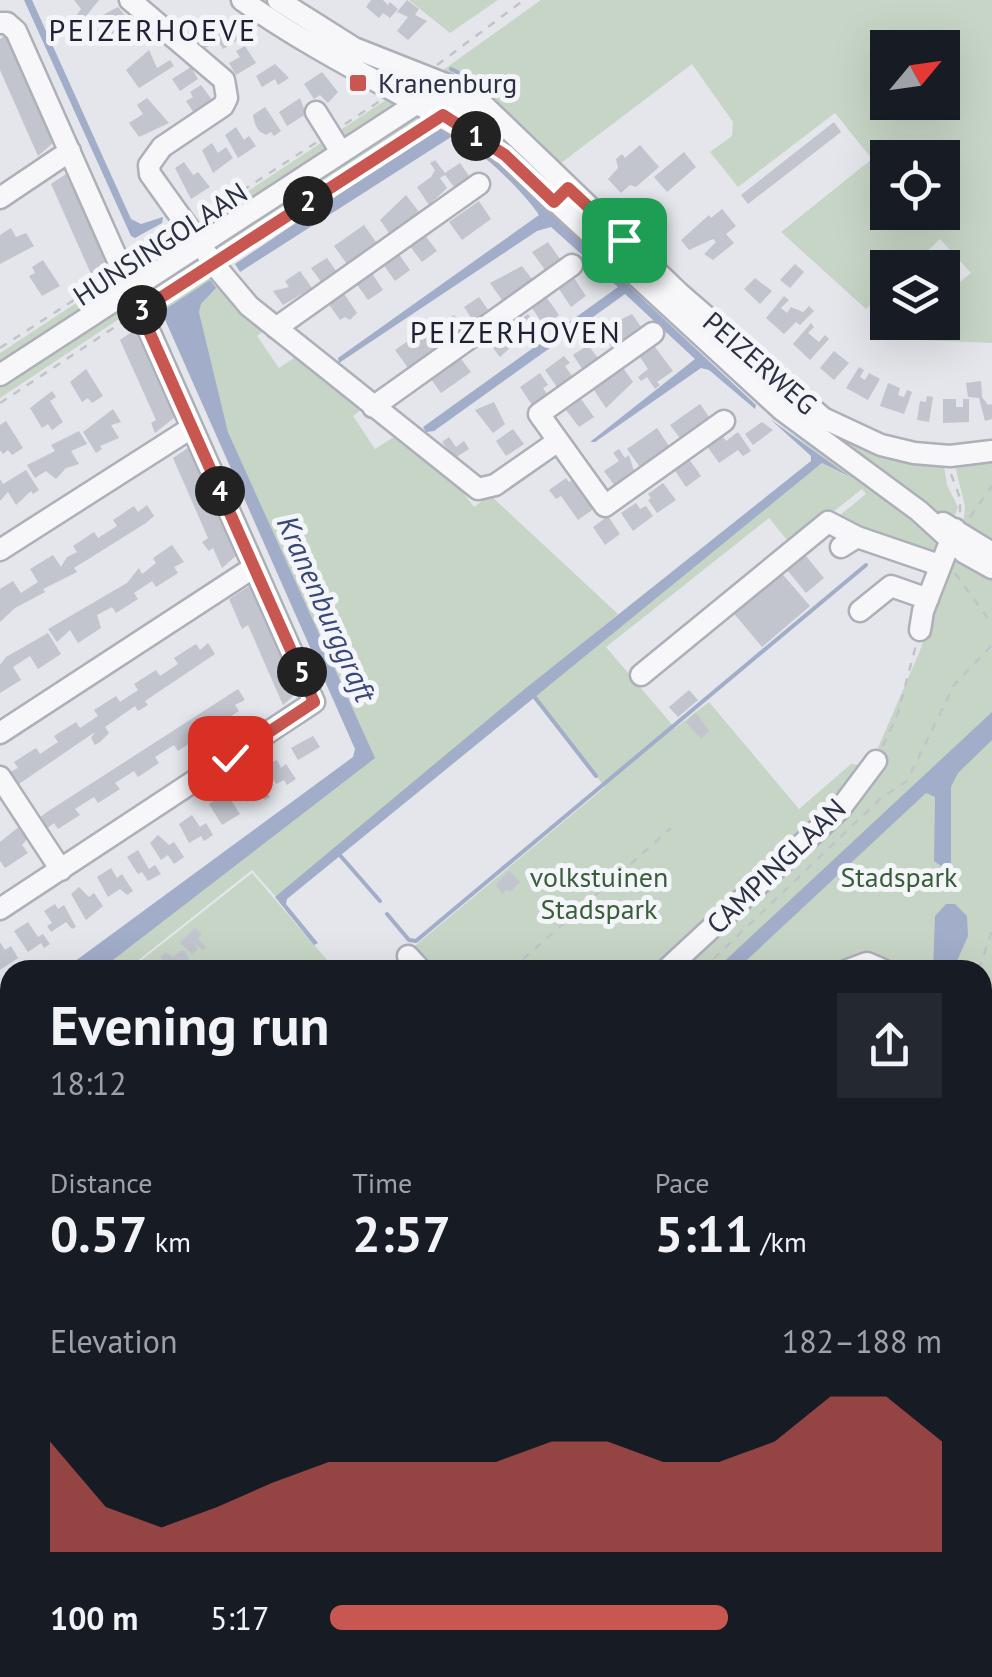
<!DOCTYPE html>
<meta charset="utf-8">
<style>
:root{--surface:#171b24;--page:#242831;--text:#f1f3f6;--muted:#9ea1a6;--accent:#c95751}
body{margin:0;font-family:"PT Sans",sans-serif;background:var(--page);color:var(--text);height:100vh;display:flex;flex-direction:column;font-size:38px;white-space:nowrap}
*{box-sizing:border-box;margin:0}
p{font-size:32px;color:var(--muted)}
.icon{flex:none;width:55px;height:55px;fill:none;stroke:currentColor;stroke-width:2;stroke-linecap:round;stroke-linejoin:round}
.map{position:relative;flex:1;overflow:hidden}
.drawer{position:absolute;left:0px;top:960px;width:992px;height:718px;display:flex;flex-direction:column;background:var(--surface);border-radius:30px 30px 0 0;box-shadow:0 10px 40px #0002}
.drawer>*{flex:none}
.needle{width:65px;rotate:61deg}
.controls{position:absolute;left:870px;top:30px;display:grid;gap:20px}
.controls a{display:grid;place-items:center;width:90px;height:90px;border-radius:0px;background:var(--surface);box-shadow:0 10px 40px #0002;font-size:50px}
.pin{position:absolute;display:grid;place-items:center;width:85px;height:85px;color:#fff;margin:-42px;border-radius:20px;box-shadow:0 5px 15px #0006}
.km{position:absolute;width:50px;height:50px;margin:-25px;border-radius:50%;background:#222;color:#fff;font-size:28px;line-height:50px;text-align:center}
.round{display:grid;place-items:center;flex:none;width:105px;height:105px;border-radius:0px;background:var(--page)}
.head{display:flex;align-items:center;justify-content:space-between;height:170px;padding:0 50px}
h1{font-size:55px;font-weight:600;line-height:75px}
.figures{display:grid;grid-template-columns:repeat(3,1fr);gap:15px;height:170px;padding:10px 50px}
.figures div{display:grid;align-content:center}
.figures b{font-size:50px;font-weight:600}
.figures small{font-size:28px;font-weight:400}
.figures p{font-size:28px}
.chart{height:280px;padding:20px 50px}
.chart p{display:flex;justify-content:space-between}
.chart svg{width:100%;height:180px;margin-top:10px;fill:var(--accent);opacity:.7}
ul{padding:0 50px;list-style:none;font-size:32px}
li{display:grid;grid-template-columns:160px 120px 1fr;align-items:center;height:75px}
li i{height:25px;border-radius:12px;background:var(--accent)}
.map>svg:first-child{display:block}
</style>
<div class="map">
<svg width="992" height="1677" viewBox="0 0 992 1677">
<rect width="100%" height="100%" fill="#e4e6eb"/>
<path fill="#c7d5c6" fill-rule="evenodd" d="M409,0H498L450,33Z
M541,0H992V343L921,340L899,331L909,323L942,322L943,296L971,273L940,239L910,267L888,268L887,289L866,309L781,232L872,159L835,113L738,187L710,152L732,136L733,122L692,64L561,163L473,84L444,74L443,70ZM888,48H942V102H888ZM888,158H942V212H888Z
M392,96L406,102L137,276L133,267Z
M417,114L436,117L149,301L145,290Z
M212,269L268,328L257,336L279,368L300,354L365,407L353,416L375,449L400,433L450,475L474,507L490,495L618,614L277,898L252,870L126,970H100L374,757L228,432L199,312L201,304L216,288L165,310L163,315L157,305Z
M119,275L123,284L0,365V353Z
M125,303L128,313L0,398V385Z
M777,413L934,530L941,543L935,553C902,545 875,532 843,522L839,516L866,494L862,489L791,545L769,518L606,647L675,728L709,702L799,809L851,764L863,765L861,787L919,653L953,561L959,562L965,548L992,549V1677H0V1542L10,1533V1668H982V970H386L605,787L532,697L822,463L848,477L772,418Z
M833,432L869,452L944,465L947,485L958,507L952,524Z
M992,463V547L963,528L965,506L955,466Z
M252,873L335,969L129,970Z
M10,1040V1206L0,1215V1048Z
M10,1209V1385L0,1373V1218Z"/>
<path fill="#a1adc9" d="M24,0H32L131,219L141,224L163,217L162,223L135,238L131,236Z
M445,127L479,146L756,405L755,409L709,370L701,368L595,442H590L695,359L625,294L434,431L426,432L423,427L618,287L551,227L537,231L339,363L338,358L539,215C525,193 476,144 451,137L240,272L235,264L417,141Z
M210,280L216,288L201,304L199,312L228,432L375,758L100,970H63L353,757L355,749L163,315L164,310Z
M770,419L850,477L822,463L287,899L286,904L318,943L314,945L275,897L521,692L811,461V456Z
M992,712V740L958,773L951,787V863L944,868L934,861L935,797L926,793L736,970H715Z
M946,904H955L967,916L968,936L953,970H933L935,916Z"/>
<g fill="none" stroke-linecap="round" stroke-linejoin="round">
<path stroke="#a1adc9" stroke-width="4" d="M451,69L483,85
M533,695L596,776
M338,853L380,901
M387,914L409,940L416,941L866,565"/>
</g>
<path fill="#c2c4ce" d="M74,0H99L82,21L76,16L81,9Z
M371,0H383L388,5L390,2L398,9L390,18L383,13L379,18L366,7Z
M407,0L419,9L415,15L427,21L408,40L397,31L408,17L397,12Z
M118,7L132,24L109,36L99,17Z
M219,20L225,29L234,27L241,38L223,49L218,41L205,48L195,31Z
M5,36L53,143L38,156L0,70V39Z
M245,46L256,63L236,75L229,63L240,57L236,51Z
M149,50L157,68L170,60L174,66L139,88L126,70Z
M275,64L289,78L278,85L275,79L262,87L256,76Z
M191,67L198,79L180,91L172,79Z
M322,72L338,92L328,103L320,95L314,99L304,84Z
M201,85L213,101L194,113L186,101L193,97L190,92Z
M147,98L169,123L139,137L129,123L143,114L137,105Z
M300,98L306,114L287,126L279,112Z
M265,107L281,131L274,136L271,132L266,135L259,131L255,124L253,115Z
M834,122L841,132L748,204L741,195Z
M236,127L244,140L249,136L256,146L238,158L225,135Z
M212,143L218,153L226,147L233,158L213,173L202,150Z
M640,145L659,167L636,187L630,185L621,193L608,179L618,168L616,159L622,154L625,158Z
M684,152L696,167L667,192L654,177Z
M435,160L445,173L460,163L472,180L457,191L445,175L440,178L447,188L429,205L417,187L431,177L435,170L430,163Z
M184,162L193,175L198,172L210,187L191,199L175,168Z
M66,174L106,261L91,274L51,184Z
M406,195L419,212L392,237L380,220Z
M479,201L491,219L462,240L449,222Z
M722,209L736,226L726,234L734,243L713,260L704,254L716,242L713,239L689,250L681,240L709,215L711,218Z
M364,225L376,242L347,264L334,246Z
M11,228L16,237L26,233L34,246L0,264V235Z
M424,234L437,251L422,262L409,245Z
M548,242L560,259L545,270L532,252Z
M398,253L410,270L395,281L383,264Z
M327,258L339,275L324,286L311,268Z
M43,260L60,286L42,296L29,276L35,273L32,267Z
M795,264L804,272L790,288L780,280Z
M522,266L535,283L502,300L490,283Z
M300,271L312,288L283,305L273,291L289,287L285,281Z
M371,272L383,290L368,300L356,283Z
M574,278L586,296L571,307L559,289Z
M755,278L772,291L760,304L744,289Z
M343,292L357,313L350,320L345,317L340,320L328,303Z
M784,296L789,300L781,308L787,313L791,307L803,312L809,306L814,311L800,325L796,322L784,334L766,318Z
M479,297L491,314L476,325L464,307Z
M547,298L559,315L544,326L532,308Z
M528,314L533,321L523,328L527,332L500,357L487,340L514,315L518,321Z
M632,314L644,331L612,348L600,330Z
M454,315L466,332L451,343L439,325Z
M811,323L814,327L808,333L813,337L819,342L825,335L829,339L810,360L793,344Z
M136,329L175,417L155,433L151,423L156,420L120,340Z
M425,329L437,346L408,368L395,350Z
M588,345L601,362L585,373L573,355Z
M655,347L673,371L657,382L660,385L655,389L647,377L641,381L638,377L648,369L640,357Z
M834,351L849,363L834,380L820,368Z
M458,355L471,372L441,393L429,376Z
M564,356L570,363L565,366L572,376L557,387L545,370Z
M621,365L633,382L606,408L594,390Z
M859,367L864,370L860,377L865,380L869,373L880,379L868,400L846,388Z
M86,369L103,396L92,403L88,398L82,402L70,382Z
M540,373L548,385L543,388L547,394L532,405L520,387Z
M981,381L982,397L988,405L992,404V419L985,421L979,398L968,397L966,383Z
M888,383L900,388L898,395L904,397L907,390L912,392L904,414L880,406Z
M52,391L56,397L50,401L63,422L52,430L48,424L42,428L30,408Z
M927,396L933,397L929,422L917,420L920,401L926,402Z
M581,399L594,417L579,427L566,410Z
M943,399H956V407H963V399H969V422L943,423Z
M494,402L505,424L493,433L475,410Z
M700,404L712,421L683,442L670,425Z
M113,409L121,422L111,425L119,438L100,446L102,449L96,453L83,432Z
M6,421L23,448L12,455L8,450L3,454L0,450V425Z
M762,422L773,430L753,445L745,434Z
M657,428L669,446L640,467L627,449Z
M513,429L524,444L506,456L496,441Z
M79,431L87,444L71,451L79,464L66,468L56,479L46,471L35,478L27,465L55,451L51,445Z
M738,432L751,451L743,456L738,450L719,463L707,446L722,435L726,441Z
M449,437L456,447L464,441L469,449L455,458L442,442Z
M188,448L237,555L222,568L213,548L209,551L202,542L208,538L173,458Z
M619,449L625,458L629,455L634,471L629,474L632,478L617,489L604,471L619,461L613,453Z
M689,459L701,476L686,487L674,469Z
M26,470L39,490L33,494L31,491L16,505L8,492L0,501V479L3,484Z
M566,478L569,482L574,478L595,508L578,520L561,496L556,499L549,490Z
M663,483L676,500L657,513L648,500L651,498L648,494Z
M636,503L640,509L646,506L653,516L633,531L621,513Z
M147,505L154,516L146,523L74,568L77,572L43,589L45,592L15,608L0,622V589L13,581L21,593L38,582L30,569L53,555L61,567L67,557L77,552L73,546L94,532L98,538L117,526L113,520L134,506L138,512Z
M608,516L620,534L605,545L593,527Z
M172,545L184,562L174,567L178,573L156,587L152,581L134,593L138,599L116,613L112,607L97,615L101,628L78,643L70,630L57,642L48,629L127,583L139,568L142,574L146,571L156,563L153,558Z
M801,550L824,578L806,593L783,565Z
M778,569L810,606L762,647L731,610Z
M249,586L298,692L283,705L248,625L242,629L229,599Z
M48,633L61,654L38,669L30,656L13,667L21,680L0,693V665L6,657Z
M208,643L215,654L145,701L148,705L138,711L135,706L105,727L109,733L100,742L95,745L91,738L95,732L16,786L8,773L18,768L14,762L36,748L40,754L58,742L54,736L76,722L80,728L98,716L94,710L116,696L120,702L138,690L134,684L156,670L160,676L178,664L174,658L196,644L200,650Z
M238,689L245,700L235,705L239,711L218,725L214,719L195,731L199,737L178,751L174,745L155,757L159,763L138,777L134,771L115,783L120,789L98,803L94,797L75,809L80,815L58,829L54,823L45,830L38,819L47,812Z
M689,690L698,700L678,717L669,707Z
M696,713L709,731L701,739L686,722Z
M313,736L320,747L298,760L291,748Z
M277,760L281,768L286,764L296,779L287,785L284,780L276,784L265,765Z
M251,777L259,790L263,787L270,797L265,800L261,793L247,802L236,786Z
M221,796L224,800L229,797L240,814L222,825L209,804Z
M192,815L200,827L206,823L213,835L204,841L201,836L189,843L179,824Z
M21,825L29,837L22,845L28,853L5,868L0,861V842Z
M158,835L169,845L174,842L184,857L174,864L168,855L161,860L150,843Z
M138,850L149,869L155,865L161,874L148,881L142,872L138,874L127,857Z
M111,868L117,878L122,874L133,891L127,895L120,889L108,897L97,877Z
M509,871L520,882L510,892L507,889L502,894L496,884Z
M79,887L89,897L94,893L103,906L86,920L71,894Z
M55,904L58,909L64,905L76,927L72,929L66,922L51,932L47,926L52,923L44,911Z
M28,922L38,937L43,934L50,944L44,948L41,943L28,952L14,931Z
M195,928L202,934L198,939L206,947L203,950L196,944L197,950L192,954L180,943Z
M0,942L5,950L11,946L18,958L0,970Z
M180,951H185L191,964L185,970L176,962L169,967L160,957L166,952L173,957Z"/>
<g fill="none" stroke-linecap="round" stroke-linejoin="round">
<g stroke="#adafb9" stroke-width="25">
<path id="minor" d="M130,0L224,80L227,98L223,106L162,147L149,165L150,174L217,268L249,306L478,489L495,485L558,441
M242,0C325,59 419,100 505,155L782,410L919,511L965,553L992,568
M278,0L354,48L473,95L679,293L823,418L881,445L914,453L950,456L992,451
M0,23H7L16,31L314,702L0,909
M413,89L464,109L494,136
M316,112L341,152
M0,198L70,151
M276,328L479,184
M653,333L539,414L605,506L724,421
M0,375L425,98
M373,407L572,265
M943,523L992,553
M841,547L857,537L939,565
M0,550L191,428
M860,611L891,586L928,599
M920,630L923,611L955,529
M641,675L828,522L857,537
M0,733L254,567
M0,777L61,870
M408,956L421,970
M666,970L840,809L876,761
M848,970L867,963L883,970
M0,1585L10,1576
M165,1668L172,1677
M278,1668L283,1677
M519,1668L540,1677
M321,1677L344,1668"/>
</g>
<path stroke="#c2c3ca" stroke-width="2.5" stroke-dasharray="8 8" stroke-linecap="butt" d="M437,65L524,0
M345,124L380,101
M202,217L317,142
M228,255L421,127
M135,260L175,235
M156,301L200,273
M0,348L108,278
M0,403L124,321
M951,474L960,498V514
M970,517L992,486
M955,573L992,624
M883,746L898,713L916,645
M511,970L671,828
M702,970L880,799L907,781L954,685L992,645
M979,970L992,930
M982,1037L992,1036
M982,1065H992
M982,1175L992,1176
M982,1363L992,1362
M0,1389L10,1380
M0,1390L10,1402
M709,1668L723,1677
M889,1668L897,1677"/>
<use href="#minor" stroke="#f7f7fa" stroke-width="20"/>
</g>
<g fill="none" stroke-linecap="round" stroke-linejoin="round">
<g stroke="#fff" stroke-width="20">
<path id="route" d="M230,758L314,702L140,311L443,115L505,155L554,202L568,188L624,240"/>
</g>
<use href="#route" stroke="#c95751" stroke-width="12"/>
</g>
<rect fill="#c95751" stroke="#f4f5f9" stroke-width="4" x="348" y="73" width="20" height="20" rx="5"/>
<g text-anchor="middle" stroke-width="10" stroke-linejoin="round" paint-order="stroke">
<g font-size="28" fill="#2c3043" stroke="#f4f5f9" text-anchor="start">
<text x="378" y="93">Kranenburg</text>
</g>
<g font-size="28" fill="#2c3043" stroke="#f4f5f9">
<text transform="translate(160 244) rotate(-33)" y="10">HUNSINGOLAAN</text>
<text transform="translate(760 363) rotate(41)" y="10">PEIZERWEG</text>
<text transform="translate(776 866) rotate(-44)" y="10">CAMPINGLAAN</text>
</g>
<g font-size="28" fill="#3a5e3b" stroke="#f4f5f9">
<text x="599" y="887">volkstuinen<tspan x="599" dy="32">Stadspark</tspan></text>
<text x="899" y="887">Stadspark</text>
</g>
<g font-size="30" letter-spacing="2.5" fill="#1e2134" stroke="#f4f5f9">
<text x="153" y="41">PEIZERHOEVE</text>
<text x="516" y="343">PEIZERHOVEN</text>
</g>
<g font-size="30" font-style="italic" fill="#384776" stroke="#f4f5f9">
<text transform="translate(326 609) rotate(66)" y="10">Kranenburggraft</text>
</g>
</g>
</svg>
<div class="controls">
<a><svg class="needle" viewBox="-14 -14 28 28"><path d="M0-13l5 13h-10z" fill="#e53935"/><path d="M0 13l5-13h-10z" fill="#9ea1a6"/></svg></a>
<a><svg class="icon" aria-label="locate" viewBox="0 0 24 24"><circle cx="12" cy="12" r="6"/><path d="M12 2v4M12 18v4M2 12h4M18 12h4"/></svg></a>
<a><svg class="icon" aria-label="layers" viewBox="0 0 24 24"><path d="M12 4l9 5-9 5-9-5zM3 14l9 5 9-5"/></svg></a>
</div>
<div class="pin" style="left:624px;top:240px;background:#1e9e55"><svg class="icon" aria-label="arrive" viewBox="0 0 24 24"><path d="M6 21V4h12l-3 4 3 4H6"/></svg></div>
<div class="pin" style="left:230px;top:758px;background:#d93025"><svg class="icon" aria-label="check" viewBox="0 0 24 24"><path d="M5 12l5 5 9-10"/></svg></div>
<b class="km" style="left:476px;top:136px">1</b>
<b class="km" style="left:308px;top:201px">2</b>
<b class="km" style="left:142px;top:310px">3</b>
<b class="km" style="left:220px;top:491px">4</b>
<b class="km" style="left:302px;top:672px">5</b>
<section class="drawer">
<div class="head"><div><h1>Evening run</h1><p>18:12</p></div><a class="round"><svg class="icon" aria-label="share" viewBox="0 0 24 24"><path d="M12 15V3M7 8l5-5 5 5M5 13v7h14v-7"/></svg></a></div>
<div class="figures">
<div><p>Distance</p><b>0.57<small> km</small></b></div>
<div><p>Time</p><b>2:57</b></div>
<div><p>Pace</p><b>5:11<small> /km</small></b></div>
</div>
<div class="chart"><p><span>Elevation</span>182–188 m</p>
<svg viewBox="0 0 160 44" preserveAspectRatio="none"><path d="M0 44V17L10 33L20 38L30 33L40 27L50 22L60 22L70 22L80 22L90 17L100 17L110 22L120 22L130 17L140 6L150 6L160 17V44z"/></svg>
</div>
<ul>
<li><b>100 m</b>5:17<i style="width:65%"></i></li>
</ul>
</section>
</div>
